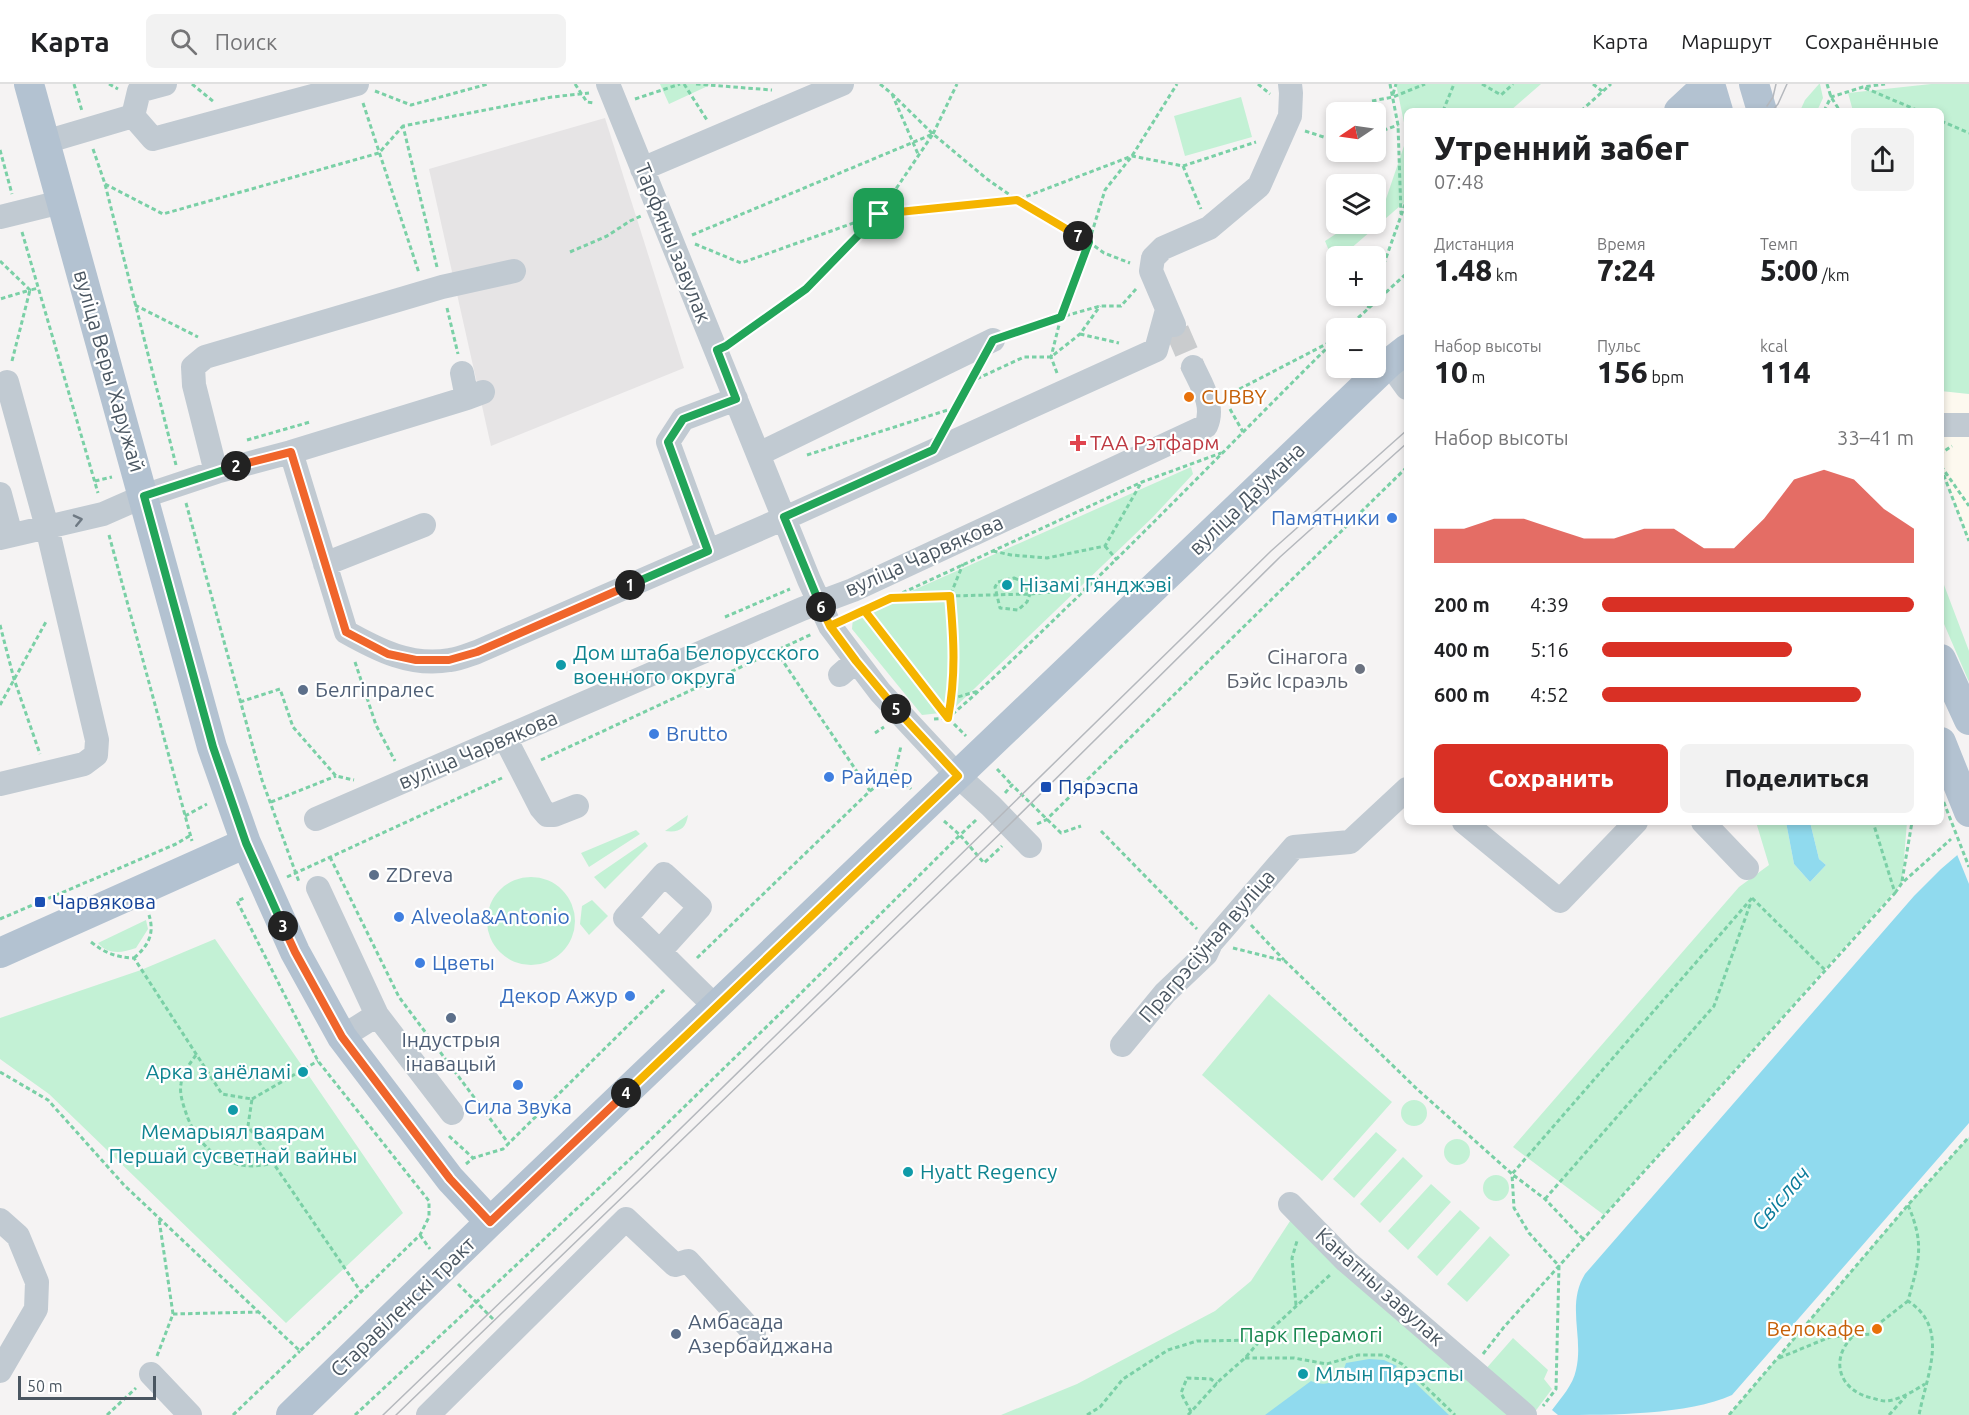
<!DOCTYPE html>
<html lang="ru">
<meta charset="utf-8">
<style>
:root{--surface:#fff;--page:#f2f2f2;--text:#202124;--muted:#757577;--line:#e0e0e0;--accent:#d93025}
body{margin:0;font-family:Ubuntu,sans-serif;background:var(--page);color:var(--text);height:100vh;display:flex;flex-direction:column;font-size:22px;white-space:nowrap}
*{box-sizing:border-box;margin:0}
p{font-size:20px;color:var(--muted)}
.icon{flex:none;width:33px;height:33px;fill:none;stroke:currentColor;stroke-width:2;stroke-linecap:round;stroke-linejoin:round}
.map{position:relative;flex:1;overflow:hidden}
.panel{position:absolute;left:1404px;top:24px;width:540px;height:717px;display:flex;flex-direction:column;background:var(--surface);border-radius:9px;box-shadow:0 3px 9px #0003}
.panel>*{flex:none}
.needle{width:39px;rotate:257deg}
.buttons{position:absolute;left:1326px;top:18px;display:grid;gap:12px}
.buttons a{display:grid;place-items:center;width:60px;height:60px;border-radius:9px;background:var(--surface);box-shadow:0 3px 9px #0003;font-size:30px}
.scale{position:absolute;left:18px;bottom:15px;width:138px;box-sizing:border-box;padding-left:6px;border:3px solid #4a5661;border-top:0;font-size:16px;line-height:21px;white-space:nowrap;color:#4a5661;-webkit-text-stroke:4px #fff;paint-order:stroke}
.pin{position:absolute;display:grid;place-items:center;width:51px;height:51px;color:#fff;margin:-26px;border-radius:12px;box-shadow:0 3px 9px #0006}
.km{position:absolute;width:30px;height:30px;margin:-15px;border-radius:50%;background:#222;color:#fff;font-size:16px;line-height:30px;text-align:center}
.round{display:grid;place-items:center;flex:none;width:63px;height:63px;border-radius:9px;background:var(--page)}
.overview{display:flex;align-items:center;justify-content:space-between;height:102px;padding:0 30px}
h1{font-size:33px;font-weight:800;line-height:45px}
.metrics{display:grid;grid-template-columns:repeat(3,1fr);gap:9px;height:102px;padding:6px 30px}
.metrics div{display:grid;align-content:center}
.metrics b{font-size:30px;font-weight:800}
.metrics small{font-size:16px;font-weight:400}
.metrics p{font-size:16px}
.chart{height:168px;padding:12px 30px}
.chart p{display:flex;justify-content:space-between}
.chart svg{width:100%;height:108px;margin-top:6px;fill:var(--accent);opacity:.7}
.action{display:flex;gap:12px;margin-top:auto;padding:12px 30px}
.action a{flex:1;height:69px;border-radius:9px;background:var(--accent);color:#fff;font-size:24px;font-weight:800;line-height:69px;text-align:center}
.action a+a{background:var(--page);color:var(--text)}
ul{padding:0 30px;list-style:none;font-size:20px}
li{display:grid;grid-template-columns:96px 72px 1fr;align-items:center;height:45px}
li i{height:15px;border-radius:8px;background:var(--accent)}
header{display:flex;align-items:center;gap:36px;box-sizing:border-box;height:84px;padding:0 30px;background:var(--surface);border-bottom:2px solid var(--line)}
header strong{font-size:28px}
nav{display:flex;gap:33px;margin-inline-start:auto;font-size:21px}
.search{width:420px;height:54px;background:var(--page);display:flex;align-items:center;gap:15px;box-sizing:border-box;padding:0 21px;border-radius:9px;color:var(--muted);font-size:22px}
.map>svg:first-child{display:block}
</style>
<header>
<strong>Карта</strong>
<div class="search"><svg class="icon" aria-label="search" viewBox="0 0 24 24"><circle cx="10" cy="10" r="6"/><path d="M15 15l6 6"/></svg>Поиск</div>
<nav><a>Карта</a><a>Маршрут</a><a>Сохранённые</a></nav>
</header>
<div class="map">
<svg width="1969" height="1331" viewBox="0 0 1969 1331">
<rect width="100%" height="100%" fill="#f5f3f3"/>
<path fill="#fdf9ef" d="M1941,307L1969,310V457L1941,384Z"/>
<path fill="#e6e4e5" d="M605,34L684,284L491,362L429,85Z"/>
<path fill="#c3f1d5" d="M660,0H709L710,1L669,20Z
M1396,0H1541L1510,27H1407V116L1342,172H1336V177L1334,179L1325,157L1351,140H1376V122L1386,115L1407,53Z
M1819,0H1820L1823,14L1817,27H1800L1805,16Z
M1931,0H1969V310L1941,307V27H1853L1848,9Z
M1241,13L1252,53L1185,72L1174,32Z
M1191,383L1193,390L1153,433L950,628L922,631L852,545L853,533Z
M1941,493L1969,567V598L1941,533Z
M688,731C686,745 679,749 665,747Z
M1756,738H1786L1794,780L1810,798L1826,781L1819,775L1810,738H1907L1902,799L1604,1131L1513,1063L1739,803L1769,781Z
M636,746L640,750L589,783L581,769Z
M645,758L648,762L605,805L594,793Z
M487 837a44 44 0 1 1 88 0a44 44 0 1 1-88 0Z
M592,816L608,832L589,851L580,840L582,822Z
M146,836L148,845L136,864C122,869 108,871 98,859Z
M215,855L403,1129L286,1239L49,1010L0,975V934L141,886Z
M1269,910L1392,1018L1322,1097L1202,991Z
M1401 1029a13 13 0 1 1 26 0a13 13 0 1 1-26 0Z
M1376,1048L1397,1066L1354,1114L1333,1095Z
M1969,1053V1331H1729L1908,1121Z
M1444 1068a13 13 0 1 1 26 0a13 13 0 1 1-26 0Z
M1403,1073L1423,1092L1380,1139L1360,1120Z
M1483 1104a13 13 0 1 1 26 0a13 13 0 1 1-26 0Z
M1431,1100L1451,1118L1408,1166L1388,1147Z
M1460,1126L1480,1144L1437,1192L1417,1173Z
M1294,1131L1524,1331H1001L1077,1300L1215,1227L1251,1197Z
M1490,1152L1510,1171L1467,1218L1447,1200Z
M1513,1254L1548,1286L1544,1295L1552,1305L1534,1329L1484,1287Z"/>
<path fill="#90daee" d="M1786,738H1810L1819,775L1826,781L1810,798L1794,780Z
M1969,761V1039L1732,1311C1689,1331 1610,1331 1558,1331L1552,1326C1561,1314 1573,1301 1576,1286C1584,1253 1566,1221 1585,1190L1914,812L1941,785Z
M1369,1275L1384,1276L1397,1282L1394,1285L1403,1293L1406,1290L1449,1331H1265L1311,1297C1328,1304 1341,1297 1346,1279Z"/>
<path fill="#f5f3f3" d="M1969,758V800L1956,768Z"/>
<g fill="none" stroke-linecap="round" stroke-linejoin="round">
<path stroke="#caccce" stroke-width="24" stroke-dasharray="24 12" stroke-linecap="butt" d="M1177,246L1193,283"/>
<path stroke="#7ad0a6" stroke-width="3" stroke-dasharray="4.5 3" stroke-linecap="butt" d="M74,0L82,27
M109,0L118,5
M192,0L214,18
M575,0L587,18L594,19
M684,0L707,36
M696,0L772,6
M880,0L891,9L933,50L987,95L1017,116L1089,158L1104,169L1130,179
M1258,0L1270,10
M1390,0L1398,41L1401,130
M1482,0L1501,11L1513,0
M1593,0L1602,7
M1827,0L1831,13L1840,27
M1865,4L1919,27
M375,7L411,21L488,0
M892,10L918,70
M1393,10L1396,0
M635,15L680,0
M1372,17L1393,13L1425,0
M363,19L419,189
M1443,27L1454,0
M1581,27L1611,0
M1824,27L1831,13L1863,3L1885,0
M1941,37L1969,49
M1305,47L1336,57
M1376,49L1398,41
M933,50L957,0
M93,65L105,100L176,381
M0,66L12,110
M1183,82L1256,58
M105,100L163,130L379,69L403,42
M22,148L98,409
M692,151L933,50L879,130L806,205L734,257
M695,160L741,179L879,130L1017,116L1132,72L1183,82L1201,125
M570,168L607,152L630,137L641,132
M0,177L30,206L0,215
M437,183L403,42L552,13L589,9
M1376,202L1407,115
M1136,205L1121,222H1100L1061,233L1089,158L1105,106L1132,72L1177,0
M135,221L198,253
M447,224L458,270
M1368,224L1372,212
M1347,244L1407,189
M1012,250L1061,233
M1080,250L1119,259
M12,277L30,206L39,204
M1057,289L1051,273L1061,233
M970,298L1024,273H1051L1080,250L1100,222
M1226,312L1336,255
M1230,325L1243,348
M949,337L974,289
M247,356L310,338
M807,371L957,323
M1941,372L1943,368L1952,362
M1941,382L1969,422
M1941,384L1969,457
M95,397L112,393
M186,419L262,696L299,798
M109,451L192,757
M1105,462L1117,476
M993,467L1011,471L1047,474L1105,462L1141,399
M1014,494L1022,497L1030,510L1027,518L1018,526L1000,524L995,503L998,498Z
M892,514L950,512L963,480
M864,526L948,634C988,600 1026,563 1064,526C1156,438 1244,346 1335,256
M725,533L790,505
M848,534L1142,398L1221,369
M0,541L14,595L40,670
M776,567L870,707
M355,578L376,641L395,677
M951,615L978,607
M240,618L280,605L293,643L336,692L354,696
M0,621L47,536
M948,633L955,566L950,512L1030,510L1086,505
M934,635L948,634L966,652
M875,649L884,643
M541,676L812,550
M997,685L1012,701
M895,688L911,705
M1005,709L1012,701L1061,749L1081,742
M271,718L336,692
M185,732L207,720
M976,736L960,751L984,779L1002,762
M1037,740L1046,736L1407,383
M1101,747L1197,845
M330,773L399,913L509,1060
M287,793L502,694
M1902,797L1912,738
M1895,809L1902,799L1951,755
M1752,814L1825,886
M0,835L176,760L191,751
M1251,841L1284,876
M91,858C105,869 115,873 134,874L222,1010L252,1015L248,1042L361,1208
M1233,864L1285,877L1418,1006L1512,1090L1514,1124L1529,1149L1559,1182L1556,1305L1543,1322
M134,874C148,862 155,850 149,831
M697,874L870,707L895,688L901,662
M196,971C190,979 182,990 181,1000C179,1010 184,1023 187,1032C201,1069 233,1090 272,1079
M0,988L48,1016L124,1101L300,1267L420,1151L429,1133V1117L318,977L237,817L244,814
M252,1015L318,977
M449,1052L473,1074
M466,1080L473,1074L503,1065L666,904
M1545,1115L1714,922L1751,818
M1908,1121C1925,1161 1919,1176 1908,1217C1950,1244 1927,1290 1919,1331
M420,1151L430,1165
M1583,1155L1545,1115L1512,1090L1752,814
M458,1200L494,1236
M1296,1221L1292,1174L1297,1157
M173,1230L258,1228
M1852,1253C1829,1277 1840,1307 1872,1314C1876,1315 1881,1317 1886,1317C1900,1316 1913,1307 1925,1300
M1483,1270L1504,1243L1895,809L1873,738
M157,1272L173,1230L159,1135
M1245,1274H1294L1327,1280L1358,1271H1385L1402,1280L1455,1331
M1779,1274L1830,1253L1872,1250L1881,1238L1908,1217
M1191,1328L1181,1309L1187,1294L1211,1295L1217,1300
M107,1331L136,1304
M233,1331L300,1267
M355,1331L642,1064L794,916L960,751L944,737
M1087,1331L1100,1323L1123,1295L1168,1266L1197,1257L1261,1256
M1188,1331L1220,1296L1245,1274L1265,1251L1331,1190
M1729,1331L1908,1121L1969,1053
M1889,1331L1906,1312"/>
<path stroke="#c1cad2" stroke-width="24" d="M608,0L809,496L830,542L880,608L958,692L991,722L1030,762
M133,32L153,55L357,0
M133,32L139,7L165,0
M45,58L133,32
M642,85L842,0
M0,133L61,118
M1174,241L1151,187L1153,174L1163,164L1209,144L1259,102L1290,32L1291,9L1290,0
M1389,279L1407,304
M462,289L467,314L483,308
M1941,341H1969
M291,368L467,314
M758,368L769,365L993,256
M216,388L194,301L193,283L205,273L442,203L514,187
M0,410L11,451
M0,454L103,430L144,412L216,388L291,368L346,548C378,566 411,583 450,576C459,575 468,571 477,568L794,430L1156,266L1167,226
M708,467L668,358L683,335L736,315
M325,480L424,441
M840,591L856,577
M505,654L541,724L547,731H554L577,722
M0,700L84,680L96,671L97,656L47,443L7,298
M316,735L802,525L853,506L1206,342C1215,322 1202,302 1193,283
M1464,738L1560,817L1636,738
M1703,738L1747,784
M318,804L377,931L452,1029
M661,866L700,823L664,790L625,834C656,863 685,894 716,923
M342,953L377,931
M1122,961L1165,909L1206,870L1211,859L1294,763L1350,758L1407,705
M1290,1120L1346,1177L1525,1331
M0,1136L18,1152L37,1198L36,1225L0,1287
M151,1290L190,1331
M428,1331L626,1135L675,1181L688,1177L754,1249"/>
<path stroke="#b3c2d1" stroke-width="30" d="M29,0L212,663L246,759L295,868L342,953L450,1095L490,1138
M1710,0L1718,27
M1754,0L1762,27
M1679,27L1708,0
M1941,575L1969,636
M1941,658L1969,728
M0,869L246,759
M291,1331L490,1138L1389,279L1407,265"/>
<path stroke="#b5b8bd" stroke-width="1.5" d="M1767,22L1773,13L1776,0
M1772,27L1778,20L1787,0
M383,1331L635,1089L1271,467L1407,346
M396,1331L1009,741L1280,473L1407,359"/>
<path stroke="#7ad0a6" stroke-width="3" stroke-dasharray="4.5 3" stroke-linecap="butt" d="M1941,711L1969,783"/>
</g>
<defs><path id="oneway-chevron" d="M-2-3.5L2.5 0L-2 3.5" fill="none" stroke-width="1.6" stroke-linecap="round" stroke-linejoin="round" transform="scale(1.5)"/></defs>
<use stroke="#6e7983" href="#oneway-chevron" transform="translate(78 436) rotate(-13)"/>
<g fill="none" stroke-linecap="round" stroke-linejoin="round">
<g stroke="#fff" stroke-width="12">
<path id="split-1" d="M630,501L708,467L668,358L683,335L736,315L717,266L726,262L806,205L879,130"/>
</g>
<g stroke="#fff" stroke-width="12">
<path id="split-2" d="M236,382L291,368L346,548L388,570L416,576H449L477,568L630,501"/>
</g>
<g stroke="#fff" stroke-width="12">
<path id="split-3" d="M236,382L144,412L213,663L246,759L283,842"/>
</g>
<g stroke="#fff" stroke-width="12">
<path id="split-4" d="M283,842L295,868L342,953L450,1095L490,1138L626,1009"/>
</g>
<g stroke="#fff" stroke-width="12">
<path id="split-5" d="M626,1009L958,692L896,625"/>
</g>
<g stroke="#fff" stroke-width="12">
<path id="split-6" d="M821,523L830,542L891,514L950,512C954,556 956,591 948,634L864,526L830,542L856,577L896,625"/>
</g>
<g stroke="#fff" stroke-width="12">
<path id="split-7" d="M821,523L784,433L933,366L993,256L1061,233L1089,158L1078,152"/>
</g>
<g stroke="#fff" stroke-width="12">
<path id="split-8" d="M879,130L1017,116L1078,152"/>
</g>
<use href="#split-1" stroke="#22a559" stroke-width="8"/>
<use href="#split-2" stroke="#f0652b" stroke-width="8"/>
<use href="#split-3" stroke="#22a559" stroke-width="8"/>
<use href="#split-4" stroke="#f0652b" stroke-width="8"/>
<use href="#split-5" stroke="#f5b400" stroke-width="8"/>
<use href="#split-6" stroke="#f5b400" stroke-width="8"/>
<use href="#split-7" stroke="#22a559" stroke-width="8"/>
<use href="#split-8" stroke="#f5b400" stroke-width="8"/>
</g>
<g fill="#e8710a" stroke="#fff" stroke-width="2">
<circle cx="1189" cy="313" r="6"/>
<circle cx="1877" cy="1245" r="6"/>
</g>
<path fill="#e0444e" stroke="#fff" stroke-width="2" d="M1075 350h6v6h6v6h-6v6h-6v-6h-6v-6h6z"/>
<g fill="#3f7fe0" stroke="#fff" stroke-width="2">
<circle cx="1392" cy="434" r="6"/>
<circle cx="654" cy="650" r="6"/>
<circle cx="829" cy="693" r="6"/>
<circle cx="399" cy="833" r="6"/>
<circle cx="420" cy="879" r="6"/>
<circle cx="630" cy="912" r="6"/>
<circle cx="518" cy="1001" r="6"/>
</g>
<g fill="#0f9aa8" stroke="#fff" stroke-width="2">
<circle cx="1007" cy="501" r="6"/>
<circle cx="561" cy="581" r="6"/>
<circle cx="303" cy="988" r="6"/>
<circle cx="233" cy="1026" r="6"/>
<circle cx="908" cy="1088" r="6"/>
<circle cx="1303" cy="1290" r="6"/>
</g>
<circle fill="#6b7280" stroke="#fff" stroke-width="2" cx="1360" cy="585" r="6"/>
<g fill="#5c6f8a" stroke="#fff" stroke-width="2">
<circle cx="303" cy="606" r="6"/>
<circle cx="374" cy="791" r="6"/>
<circle cx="451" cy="934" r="6"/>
<circle cx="676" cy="1250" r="6"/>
</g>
<g fill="#1a4fb4" stroke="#fff" stroke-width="2">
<rect x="1040" y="697" width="12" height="12" rx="3"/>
<rect x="34" y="812" width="12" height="12" rx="3"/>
</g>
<g text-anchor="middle" stroke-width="4.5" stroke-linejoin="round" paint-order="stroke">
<g font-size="21" fill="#4a5661" stroke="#fff">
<text transform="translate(673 159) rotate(68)" y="7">Тарфяны завулак</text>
<text transform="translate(109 287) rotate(74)" y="7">вуліца Веры Харужай</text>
<text transform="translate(1247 415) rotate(-44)" y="7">вуліца Даўмана</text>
<text transform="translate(924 472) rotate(-24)" y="7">вуліца Чарвякова</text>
<text transform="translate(478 666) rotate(-23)" y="7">вуліца Чарвякова</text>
<text transform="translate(1207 862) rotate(-49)" y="7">Прагрэсіўная вуліца</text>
<text transform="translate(1380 1203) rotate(42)" y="7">Канатны завулак</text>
<text transform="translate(403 1223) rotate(-44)" y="7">Старавіленскі тракт</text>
</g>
<g font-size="21" fill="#c56008" stroke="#fff" text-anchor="start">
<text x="1201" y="320">CUBBY</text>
<text x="1865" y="1252" text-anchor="end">Велокафе</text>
</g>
<g font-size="21" fill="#be3a42" stroke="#fff" text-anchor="start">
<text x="1090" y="366">ТАА Рэтфарм</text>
</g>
<g font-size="21" fill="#366cbe" stroke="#fff" text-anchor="start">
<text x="1380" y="441" text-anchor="end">Памятники</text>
<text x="666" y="657">Brutto</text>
<text x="841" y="700">Райдер</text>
<text x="411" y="840">Alveola&amp;Antonio</text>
<text x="432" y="886">Цветы</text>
<text x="618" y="919" text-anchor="end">Декор Ажур</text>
<text x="518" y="1030" text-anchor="middle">Сила Звука</text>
</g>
<g font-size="21" fill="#0d838f" stroke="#fff" text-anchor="start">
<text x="1019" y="508">Нізамі Гянджэві</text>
<text x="573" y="576">Дом штаба Белорусского<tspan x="573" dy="24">военного округа</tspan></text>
<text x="291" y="995" text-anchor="end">Арка з анёламі</text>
<text x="233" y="1055" text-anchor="middle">Мемарыял ваярам<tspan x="233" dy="24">Першай сусветнай вайны</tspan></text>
<text x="920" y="1095">Hyatt Regency</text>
<text x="1315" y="1297">Млын Пярэспы</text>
</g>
<g font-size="21" fill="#5b616d" stroke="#fff" text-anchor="end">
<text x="1348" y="580">Сінагога<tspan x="1348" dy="24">Бэйс Ісраэль</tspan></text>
</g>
<g font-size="21" fill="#4e5e75" stroke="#fff" text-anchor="start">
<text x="315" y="613">Белгіпралес</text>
<text x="386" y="798">ZDreva</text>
<text x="451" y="963" text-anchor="middle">Індустрыя<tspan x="451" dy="24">інавацый</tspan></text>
<text x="688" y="1245">Амбасада<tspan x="688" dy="24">Азербайджана</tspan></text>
</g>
<g font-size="21" fill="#164399" stroke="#fff" text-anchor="start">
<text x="1058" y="710">Пярэспа</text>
<text x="52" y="825">Чарвякова</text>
</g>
<g font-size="21" fill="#17864f" stroke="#fff">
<text x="1311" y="1258">Парк Перамогі</text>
</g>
<g font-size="22" font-style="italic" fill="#0c7c9b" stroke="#fff">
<text transform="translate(1780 1114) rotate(-49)" y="8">Свіслач</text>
</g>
</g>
</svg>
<div class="buttons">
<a><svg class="needle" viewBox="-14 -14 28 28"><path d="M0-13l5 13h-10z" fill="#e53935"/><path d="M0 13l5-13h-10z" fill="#757577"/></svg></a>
<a><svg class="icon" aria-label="layers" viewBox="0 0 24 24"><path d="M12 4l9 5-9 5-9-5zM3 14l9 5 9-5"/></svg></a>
<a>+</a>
<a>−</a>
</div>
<div class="scale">50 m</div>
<div class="pin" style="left:879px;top:130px;background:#1e9e55"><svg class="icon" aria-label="arrive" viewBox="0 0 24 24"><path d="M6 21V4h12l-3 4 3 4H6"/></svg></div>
<b class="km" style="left:630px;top:501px">1</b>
<b class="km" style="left:236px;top:382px">2</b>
<b class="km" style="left:283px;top:842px">3</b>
<b class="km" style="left:626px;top:1009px">4</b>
<b class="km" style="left:896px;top:625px">5</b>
<b class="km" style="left:821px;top:523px">6</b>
<b class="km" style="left:1078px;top:152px">7</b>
<section class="panel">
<div class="overview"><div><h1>Утренний забег</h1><p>07:48</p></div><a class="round"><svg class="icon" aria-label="share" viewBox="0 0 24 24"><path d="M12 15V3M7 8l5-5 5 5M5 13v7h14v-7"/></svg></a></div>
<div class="metrics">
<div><p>Дистанция</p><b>1.48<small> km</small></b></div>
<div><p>Время</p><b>7:24</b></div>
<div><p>Темп</p><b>5:00<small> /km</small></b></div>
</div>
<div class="metrics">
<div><p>Набор высоты</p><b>10<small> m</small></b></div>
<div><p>Пульс</p><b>156<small> bpm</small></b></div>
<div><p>kcal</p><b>114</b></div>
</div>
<div class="chart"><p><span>Набор высоты</span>33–41 m</p>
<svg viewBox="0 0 160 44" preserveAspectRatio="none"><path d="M0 44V30L10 30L20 26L30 26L40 30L50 34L60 34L70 30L80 30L90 38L100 38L110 26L120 10L130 6L140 10L150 22L160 30V44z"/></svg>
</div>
<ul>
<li><b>200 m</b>4:39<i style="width:100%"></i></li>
<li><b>400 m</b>5:16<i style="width:61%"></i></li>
<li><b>600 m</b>4:52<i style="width:83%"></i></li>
</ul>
<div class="action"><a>Сохранить</a><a>Поделиться</a></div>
</section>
</div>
